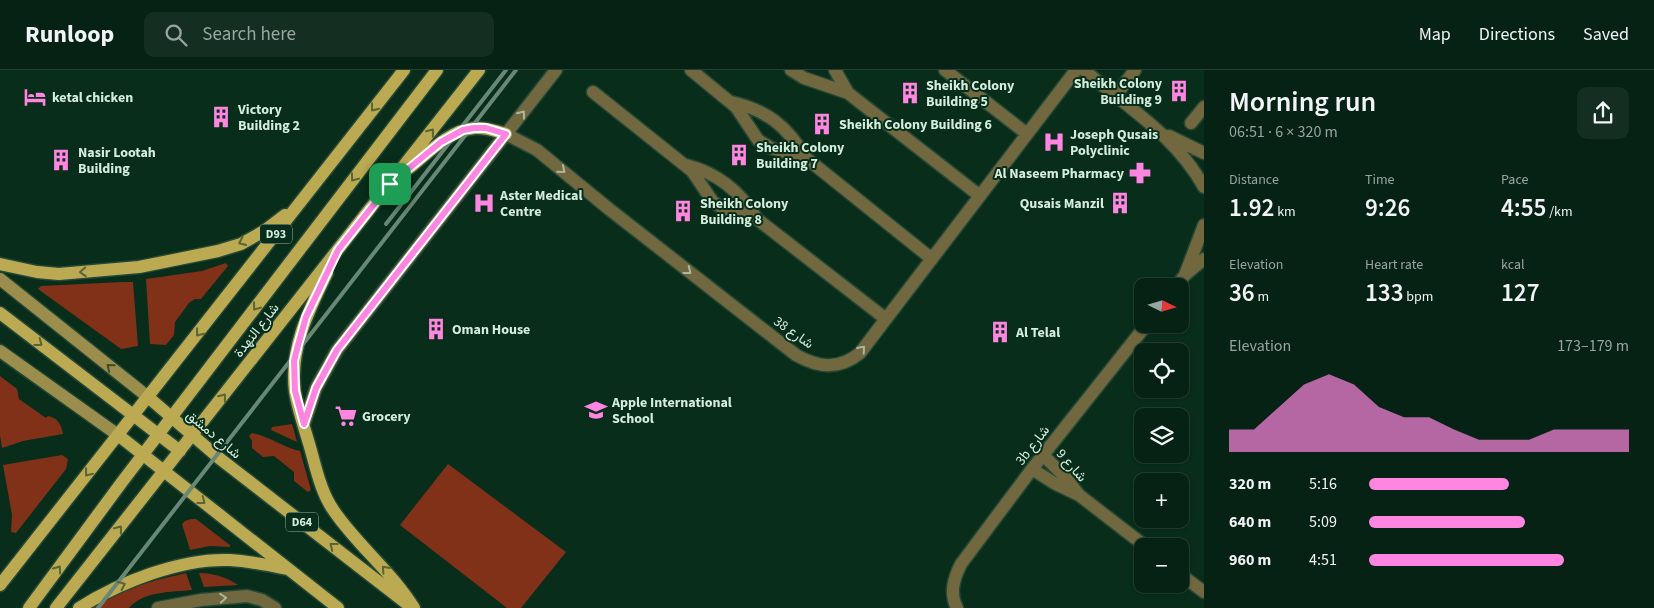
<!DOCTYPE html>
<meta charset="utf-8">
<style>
:root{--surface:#062214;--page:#142f22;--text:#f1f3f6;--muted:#98a4a0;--line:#273f34;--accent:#fe85e0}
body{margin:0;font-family:"Source Sans 3",Vazirmatn,sans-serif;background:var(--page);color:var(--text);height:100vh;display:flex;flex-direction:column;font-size:19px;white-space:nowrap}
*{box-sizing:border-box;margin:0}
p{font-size:16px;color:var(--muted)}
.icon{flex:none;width:28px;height:28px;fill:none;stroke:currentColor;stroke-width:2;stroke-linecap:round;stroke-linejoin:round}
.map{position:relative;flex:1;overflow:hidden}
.panel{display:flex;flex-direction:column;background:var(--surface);width:450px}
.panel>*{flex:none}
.needle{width:32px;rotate:95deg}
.tools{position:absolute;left:1134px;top:208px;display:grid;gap:10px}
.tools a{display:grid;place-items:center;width:55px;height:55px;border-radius:10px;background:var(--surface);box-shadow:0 1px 4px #0004,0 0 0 1px var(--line);font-size:25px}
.pin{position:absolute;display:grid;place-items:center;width:42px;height:42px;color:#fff;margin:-21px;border-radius:10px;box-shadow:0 2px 8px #0006}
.round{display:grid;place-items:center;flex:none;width:52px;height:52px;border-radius:10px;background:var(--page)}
.head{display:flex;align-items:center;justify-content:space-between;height:85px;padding:0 25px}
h1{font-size:28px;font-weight:600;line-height:38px}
.stats{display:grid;grid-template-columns:repeat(3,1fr);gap:8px;height:85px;padding:5px 25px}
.stats div{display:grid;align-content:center}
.stats b{font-size:25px;font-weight:600}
.stats small{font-size:14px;font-weight:400}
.stats p{font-size:14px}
.chart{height:140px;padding:10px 25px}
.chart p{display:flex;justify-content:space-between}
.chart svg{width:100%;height:90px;margin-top:5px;fill:var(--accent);opacity:.7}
ul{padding:0 25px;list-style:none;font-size:16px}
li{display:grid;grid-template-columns:80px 60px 1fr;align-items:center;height:38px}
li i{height:12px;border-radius:6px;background:var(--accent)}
header{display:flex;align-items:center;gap:30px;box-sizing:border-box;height:70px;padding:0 25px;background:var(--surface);border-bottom:1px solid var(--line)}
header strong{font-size:24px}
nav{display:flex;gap:28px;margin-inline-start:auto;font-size:18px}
.search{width:350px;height:45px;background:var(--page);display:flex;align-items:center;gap:12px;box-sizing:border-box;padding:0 18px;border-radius:10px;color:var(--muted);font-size:19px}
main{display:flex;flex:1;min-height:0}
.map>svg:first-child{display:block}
</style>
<header>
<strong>Runloop</strong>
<div class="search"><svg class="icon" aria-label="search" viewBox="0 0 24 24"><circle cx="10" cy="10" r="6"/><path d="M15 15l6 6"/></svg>Search here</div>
<nav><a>Map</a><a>Directions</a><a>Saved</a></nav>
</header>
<main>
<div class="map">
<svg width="1204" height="538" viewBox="0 0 1204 538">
<rect width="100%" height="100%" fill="#082d1b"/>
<path fill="#803118" d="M226,193L228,196L201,229H195L189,233L175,252L174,265L166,275L150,274L146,209L202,201Z
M123,212H133L138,276L121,279L38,219L41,216Z
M0,306L17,319L19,329L46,348L48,346C58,348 61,354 63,364L23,371L2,378L0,365Z
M292,354L297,372L271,360L272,357Z
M252,363C269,366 283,377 300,381L311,420L308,422L294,411V402L274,386L263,387L252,378V371L249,366Z
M62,385L68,389L66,399L16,463L11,462L12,445L3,395Z
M448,394L566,482L521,538H507L400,455Z
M191,449H196L226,472L230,475V477L210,476L190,480L182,454L185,451Z
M186,503L192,520C172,522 143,521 129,538H87L121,521L157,510Z
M199,503C213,503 226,507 238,515L204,517Z"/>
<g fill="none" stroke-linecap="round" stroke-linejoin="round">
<g stroke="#254836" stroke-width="15">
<path id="street" d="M691,0L736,37L758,70L771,78L806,88L932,189
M791,0L804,8L848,23L980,126
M835,0L848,23
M945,0L1027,64
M1084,0C1128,38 1175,65 1204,117
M593,22L692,101L713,132L726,140L757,149L886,249
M1116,25L1135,0
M731,32C767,40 787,56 806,88
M1191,53L1204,37
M506,64L537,80L609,139L796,285C819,298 839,300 860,283L1076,0
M1169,66L1204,83
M686,95C718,103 740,121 757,149
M1185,205L1204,155
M1177,216L1185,205L1204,189
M304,354L316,318L337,280L556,0
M1043,385L1067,409L1079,425
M1032,399L1054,413L1079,425L1145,476
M1180,504L1204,522
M158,538L201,530L247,526L262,530L275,538
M957,538C949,523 954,508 961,494L1032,399L1147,254"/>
</g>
<g stroke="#254836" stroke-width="15">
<path id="secondary" d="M0,209L148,327
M0,281L118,365"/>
</g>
<g stroke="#254836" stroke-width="15">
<path id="primary" d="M408,99C427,84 449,60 475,58C486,57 496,61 506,64
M0,194L37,202L59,204L139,197L218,181L241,174L264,161L285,145
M327,203C309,240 289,279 295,322C298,341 305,359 310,377C316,398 321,423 334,441C358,476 392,502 414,538
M0,243L180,381
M148,327L219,388L406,533
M118,365L338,538
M0,515L404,0
M29,538L122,412L437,0
M56,538L479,0
M79,538C120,512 181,488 230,490C249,491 268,495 287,499"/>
</g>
<use href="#street" stroke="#716840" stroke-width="12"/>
<use href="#secondary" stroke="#9b8d4b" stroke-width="12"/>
<use href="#primary" stroke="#bcaa52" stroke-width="12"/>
<path stroke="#688776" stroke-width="4" d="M386,154L506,0
M98,538L516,0"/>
</g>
<defs><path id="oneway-chevron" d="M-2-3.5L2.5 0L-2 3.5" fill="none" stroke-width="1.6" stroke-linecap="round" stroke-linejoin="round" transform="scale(1.25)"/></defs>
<g stroke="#596534">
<use href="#oneway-chevron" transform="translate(374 38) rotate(128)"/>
<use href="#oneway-chevron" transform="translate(431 62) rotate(-52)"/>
<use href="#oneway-chevron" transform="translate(354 108) rotate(127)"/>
<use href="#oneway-chevron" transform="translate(242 172) rotate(156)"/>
<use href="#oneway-chevron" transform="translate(83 202) rotate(176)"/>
<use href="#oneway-chevron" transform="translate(256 237) rotate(127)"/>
<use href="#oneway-chevron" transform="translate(199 263) rotate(128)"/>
<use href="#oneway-chevron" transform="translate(39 273) rotate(37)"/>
<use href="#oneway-chevron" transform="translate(223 327) rotate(-52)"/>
<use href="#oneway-chevron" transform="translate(88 403) rotate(128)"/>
<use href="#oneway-chevron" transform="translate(202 431) rotate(38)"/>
<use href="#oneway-chevron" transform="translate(119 459) rotate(-52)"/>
<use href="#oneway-chevron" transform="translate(333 476) rotate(-142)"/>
<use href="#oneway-chevron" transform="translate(58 499) rotate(-54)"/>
<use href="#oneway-chevron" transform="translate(385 499) rotate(-132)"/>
<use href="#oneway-chevron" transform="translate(122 515) rotate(-25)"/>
</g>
<g stroke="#acb89e">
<use href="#oneway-chevron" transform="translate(522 44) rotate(-52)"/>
<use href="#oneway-chevron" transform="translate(562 100) rotate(40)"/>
<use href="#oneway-chevron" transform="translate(688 201) rotate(38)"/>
<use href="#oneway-chevron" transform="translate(862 279) rotate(-49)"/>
<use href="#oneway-chevron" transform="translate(223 528) rotate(-5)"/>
</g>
<use stroke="#3b4f2c" href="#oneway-chevron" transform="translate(110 297) rotate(-141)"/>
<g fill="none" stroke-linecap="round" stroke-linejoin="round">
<g stroke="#fff" stroke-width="10">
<path id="route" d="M474,58H486L506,64L337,280L316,318L304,354L295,321L294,291L298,275L306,247L338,180L390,114L441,72L463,60Z"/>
</g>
<use href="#route" stroke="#fe85e0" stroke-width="6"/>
</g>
<defs>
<g id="building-bare" transform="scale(1.725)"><path d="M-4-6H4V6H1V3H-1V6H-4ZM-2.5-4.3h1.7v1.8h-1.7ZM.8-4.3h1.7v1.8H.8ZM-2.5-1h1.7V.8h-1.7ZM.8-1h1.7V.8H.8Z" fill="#fe85e0" stroke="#082d1b" stroke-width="2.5" paint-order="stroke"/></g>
<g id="hotel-bare" transform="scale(1.725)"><path d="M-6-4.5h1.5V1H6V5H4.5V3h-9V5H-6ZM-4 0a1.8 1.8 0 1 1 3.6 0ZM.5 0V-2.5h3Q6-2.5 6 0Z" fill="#fe85e0" stroke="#082d1b" stroke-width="2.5" paint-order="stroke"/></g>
<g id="hospital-bare" transform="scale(1.725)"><path d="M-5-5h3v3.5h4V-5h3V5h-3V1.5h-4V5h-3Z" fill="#fe85e0" stroke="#082d1b" stroke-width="2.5" paint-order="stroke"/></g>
<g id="pharmacy-bare" transform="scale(1.725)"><path d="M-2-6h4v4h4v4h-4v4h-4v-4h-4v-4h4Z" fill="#fe85e0" stroke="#082d1b" stroke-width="2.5" paint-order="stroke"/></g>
<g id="school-bare" transform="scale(1.725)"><path d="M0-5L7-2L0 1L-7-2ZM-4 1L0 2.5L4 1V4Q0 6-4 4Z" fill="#fe85e0" stroke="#082d1b" stroke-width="2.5" paint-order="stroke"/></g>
<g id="supermarket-bare" transform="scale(1.725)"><path d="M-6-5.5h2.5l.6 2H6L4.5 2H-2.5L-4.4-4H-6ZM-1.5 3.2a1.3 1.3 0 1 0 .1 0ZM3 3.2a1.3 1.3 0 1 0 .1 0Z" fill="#fe85e0" stroke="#082d1b" stroke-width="2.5" paint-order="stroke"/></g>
</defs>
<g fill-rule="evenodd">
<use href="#building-bare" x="1179" y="21"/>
<use href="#building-bare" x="910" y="23"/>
<use href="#hotel-bare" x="35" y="27"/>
<use href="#building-bare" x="221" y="47"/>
<use href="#building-bare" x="822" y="54"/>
<use href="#hospital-bare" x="1054" y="72"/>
<use href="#building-bare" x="739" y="85"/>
<use href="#building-bare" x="61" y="90"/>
<use href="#pharmacy-bare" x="1140" y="103"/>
<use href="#hospital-bare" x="484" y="133"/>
<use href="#building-bare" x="1120" y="133"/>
<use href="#building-bare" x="683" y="141"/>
<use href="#building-bare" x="436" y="259"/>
<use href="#building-bare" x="1000" y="262"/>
<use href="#school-bare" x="596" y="340"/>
<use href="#supermarket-bare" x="346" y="346"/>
</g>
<g text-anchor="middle" stroke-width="4" stroke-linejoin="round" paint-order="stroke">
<g fill="#082d1b" stroke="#97b3a3" stroke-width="1">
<rect x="260" y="154.5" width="32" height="19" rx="4"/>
<rect x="286" y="442.5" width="32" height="19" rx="4"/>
</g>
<g font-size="12" font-weight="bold" fill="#d4eddd">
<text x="276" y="168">D93</text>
<text x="302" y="456">D64</text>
</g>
<g font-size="14" font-weight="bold" fill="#d4eddd" stroke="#082d1b" text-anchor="start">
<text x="1162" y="18" text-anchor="end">Sheikh Colony<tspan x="1162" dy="16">Building 9</tspan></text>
<text x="926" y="20">Sheikh Colony<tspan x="926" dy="16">Building 5</tspan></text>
<text x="52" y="32">ketal chicken</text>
<text x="238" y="44">Victory<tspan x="238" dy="16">Building 2</tspan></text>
<text x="839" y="59">Sheikh Colony Building 6</text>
<text x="1070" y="69">Joseph Qusais<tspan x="1070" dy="16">Polyclinic</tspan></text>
<text x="756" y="82">Sheikh Colony<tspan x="756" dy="16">Building 7</tspan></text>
<text x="78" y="87">Nasir Lootah<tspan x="78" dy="16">Building</tspan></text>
<text x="1124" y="108" text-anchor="end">Al Naseem Pharmacy</text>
<text x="500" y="130">Aster Medical<tspan x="500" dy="16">Centre</tspan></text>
<text x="700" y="138">Sheikh Colony<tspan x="700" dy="16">Building 8</tspan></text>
<text x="1104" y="138" text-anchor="end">Qusais Manzil</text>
<text x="452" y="264">Oman House</text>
<text x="1016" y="267">Al Telal</text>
<text x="612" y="337">Apple International<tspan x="612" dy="16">School</tspan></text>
<text x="362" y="351">Grocery</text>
</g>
<g font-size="14" fill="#d4eddd" stroke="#082d1b">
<text transform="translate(256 260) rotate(-52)" y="5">شارع النهدة</text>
<text transform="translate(794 262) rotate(35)" y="5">شارع 38</text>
<text transform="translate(214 364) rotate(40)" y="5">شارع دمشق</text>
<text transform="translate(1032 375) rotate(-52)" y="5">3b شارع</text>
<text transform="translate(1072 395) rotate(49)" y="5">شارع 9</text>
</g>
</g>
</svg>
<div class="tools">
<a><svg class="needle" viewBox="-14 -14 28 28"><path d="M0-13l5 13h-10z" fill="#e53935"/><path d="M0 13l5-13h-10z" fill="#98a4a0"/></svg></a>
<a><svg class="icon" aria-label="locate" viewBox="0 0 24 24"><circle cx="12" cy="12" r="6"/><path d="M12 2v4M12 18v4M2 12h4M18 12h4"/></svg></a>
<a><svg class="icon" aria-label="layers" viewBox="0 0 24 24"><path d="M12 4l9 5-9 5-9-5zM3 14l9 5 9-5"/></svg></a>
<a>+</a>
<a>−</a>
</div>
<div class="pin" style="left:390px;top:114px;background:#1e9e55"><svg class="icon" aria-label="arrive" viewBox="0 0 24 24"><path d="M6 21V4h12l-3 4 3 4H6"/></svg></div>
</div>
<section class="panel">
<div class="head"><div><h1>Morning run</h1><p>06:51 · 6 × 320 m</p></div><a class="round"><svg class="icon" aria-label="share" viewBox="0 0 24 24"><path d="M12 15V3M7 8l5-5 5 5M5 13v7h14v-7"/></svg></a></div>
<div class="stats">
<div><p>Distance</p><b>1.92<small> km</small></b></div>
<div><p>Time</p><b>9:26</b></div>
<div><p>Pace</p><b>4:55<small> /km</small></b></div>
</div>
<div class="stats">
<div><p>Elevation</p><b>36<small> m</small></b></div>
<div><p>Heart rate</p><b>133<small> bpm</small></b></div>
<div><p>kcal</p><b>127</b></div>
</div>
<div class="chart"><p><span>Elevation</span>173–179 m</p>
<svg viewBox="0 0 160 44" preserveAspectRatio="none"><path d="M0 44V33L10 33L20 22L30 11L40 6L50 11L60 22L70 27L80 27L90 33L100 38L110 38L120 38L130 33L140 33L150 33L160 33V44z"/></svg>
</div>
<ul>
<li><b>320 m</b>5:16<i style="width:54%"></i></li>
<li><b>640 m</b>5:09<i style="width:60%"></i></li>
<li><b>960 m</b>4:51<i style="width:75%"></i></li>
</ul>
</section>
</main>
